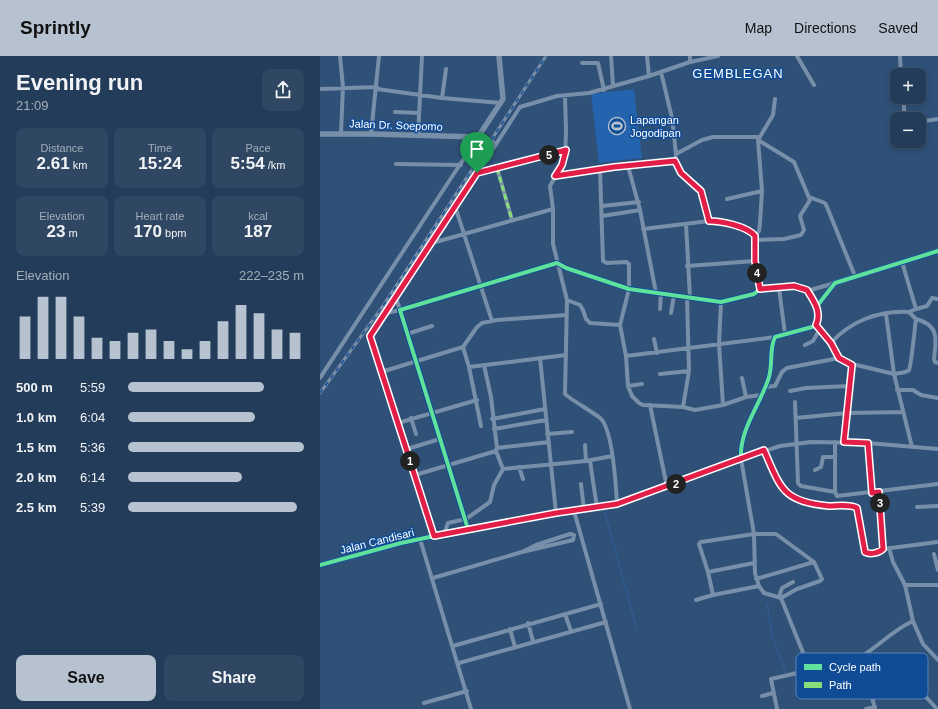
<!DOCTYPE html>
<meta charset="utf-8">
<style>
:root{--surface:#233c59;--page:#2f4762;--text:#f1f3f6;--muted:#a3adba;--line:#40566f;--accent:#b6c2cf}
body{margin:0;font-family:Helvetica,sans-serif;background:var(--page);color:var(--text);height:100vh;display:flex;flex-direction:column;font-size:15px;white-space:nowrap}
*{box-sizing:border-box;margin:0}
p{font-size:13px;color:var(--muted)}
.icon{flex:none;width:22px;height:22px;fill:none;stroke:currentColor;stroke-width:2;stroke-linecap:round;stroke-linejoin:round}
.map{position:relative;flex:1;overflow:hidden}
.drawer{display:flex;flex-direction:column;background:var(--surface);width:320px}
.drawer>*{flex:none}
.buttons{position:absolute;left:570px;top:12px;display:grid;gap:8px}
.buttons a{display:grid;place-items:center;width:36px;height:36px;border-radius:8px;background:var(--surface);box-shadow:0 2px 6px #0003,0 0 0 1px var(--line);font-size:20px}
.pin{position:absolute;display:grid;place-items:center;width:34px;height:34px;color:#fff;margin:-41px -17px;border-radius:50% 50% 50% 0;rotate:-45deg;box-shadow:0 0 4px #0007}
.pin .icon{rotate:45deg}
.km{position:absolute;width:20px;height:20px;margin:-10px;border-radius:50%;background:#222;color:#fff;font-size:11px;line-height:20px;text-align:center}
.round{display:grid;place-items:center;flex:none;width:42px;height:42px;border-radius:8px;background:var(--page)}
.headline{display:flex;align-items:center;justify-content:space-between;height:68px;padding:0 16px}
h1{font-size:22px;font-weight:600;line-height:30px}
.metrics{display:grid;grid-template-columns:repeat(3,1fr);gap:6px;height:68px;padding:4px 16px}
.metrics div{display:grid;align-content:center;border-radius:8px;background:var(--page);text-align:center}
.metrics b{font-size:17px;font-weight:600}
.metrics small{font-size:11px;font-weight:400}
.metrics p{font-size:11px}
.chart{height:112px;padding:8px 16px}
.chart p{display:flex;justify-content:space-between}
.chart svg{width:100%;height:72px;margin-top:4px;stroke:var(--accent);stroke-width:6}
.primary-button{display:flex;gap:8px;margin-top:auto;padding:8px 16px}
.primary-button a{flex:1;height:46px;border-radius:8px;background:var(--accent);color:#111;font-size:16px;font-weight:600;line-height:46px;text-align:center}
.primary-button a+a{background:var(--page);color:var(--text)}
ul{padding:0 16px;list-style:none;font-size:13px}
li{display:grid;grid-template-columns:64px 48px 1fr;align-items:center;height:30px}
li i{height:10px;border-radius:5px;background:var(--accent)}
header{display:flex;align-items:center;gap:24px;box-sizing:border-box;height:56px;padding:0 20px;background:var(--accent);color:#111}
header strong{font-size:19px}
nav{display:flex;gap:22px;margin-inline-start:auto;font-size:14px}
main{display:flex;flex:1;min-height:0}
.map>svg:first-child{display:block}
</style>
<header>
<strong>Sprintly</strong>
<nav><a>Map</a><a>Directions</a><a>Saved</a></nav>
</header>
<main>
<section class="drawer">
<div class="headline"><div><h1>Evening run</h1><p>21:09</p></div><a class="round"><svg class="icon" aria-label="share" viewBox="0 0 24 24"><path d="M12 15V3M7 8l5-5 5 5M5 13v7h14v-7"/></svg></a></div>
<div class="metrics">
<div><p>Distance</p><b>2.61<small> km</small></b></div>
<div><p>Time</p><b>15:24</b></div>
<div><p>Pace</p><b>5:54<small> /km</small></b></div>
</div>
<div class="metrics">
<div><p>Elevation</p><b>23<small> m</small></b></div>
<div><p>Heart rate</p><b>170<small> bpm</small></b></div>
<div><p>kcal</p><b>187</b></div>
</div>
<div class="chart"><p><span>Elevation</span>222–235 m</p>
<svg viewBox="0 0 160 44" preserveAspectRatio="none"><path d="M5 44V18M15 44V6M25 44V6M35 44V18M45 44V31M55 44V33M65 44V28M75 44V26M85 44V33M95 44V38M105 44V33M115 44V21M125 44V11M135 44V16M145 44V26M155 44V28"/></svg>
</div>
<ul>
<li><b>500 m</b>5:59<i style="width:77%"></i></li>
<li><b>1.0 km</b>6:04<i style="width:72%"></i></li>
<li><b>1.5 km</b>5:36<i style="width:100%"></i></li>
<li><b>2.0 km</b>6:14<i style="width:65%"></i></li>
<li><b>2.5 km</b>5:39<i style="width:96%"></i></li>
</ul>
<div class="primary-button"><a>Save</a><a>Share</a></div>
</section>
<div class="map">
<svg width="618" height="653" viewBox="0 0 618 653">
<rect width="100%" height="100%" fill="#2f5077"/>
<path fill="#2463ad" d="M314,33L322,102L279,107L271,38Z"/>
<g fill="none" stroke-linecap="round" stroke-linejoin="round">
<path stroke="#305b90" stroke-width="1.5" d="M284,453L316,570
M447,548L453,583L467,619"/>
<path stroke="#788fa9" stroke-width="4" d="M20,0L23,31L21,77
M291,0L293,30
M370,0V6
M477,0L494,29
M580,0L581,19
M262,7H278L284,34
M341,16L352,62L356,98L355,105L361,117L381,135L389,165C401,165 427,170 435,180V205L440,233
M329,20L370,6L398,0
M0,33L57,31
M57,33L122,42L181,47
M245,40L246,75L245,104L230,130L233,153V188L247,244L245,338C247,341 274,357 280,362C293,372 296,431 297,448
M583,41L585,63
M122,42L126,13
M75,56L99,57
M599,66L618,63
M51,78L59,0
M160,78L176,88
M98,80L102,0
M356,98L382,84L393,81H439
M76,108L141,109
M308,110L320,154L336,237
M177,112L192,164
M280,113L283,205L287,207L306,206L309,208V233L300,269L306,300L308,330L312,340L319,347L323,349L363,351L375,354L403,349L426,341L441,339
M158,117L246,94
M235,120L294,111L355,105
M489,141L505,147L507,151L535,220
M407,143L442,135
M135,150L172,265
M282,150L319,146
M282,160L320,154
M366,168L370,242
M323,173L389,165
M435,180L439,175L440,167L442,135L438,84L453,59L455,43
M435,184L464,183L481,179L484,174L480,160L490,144L474,106L438,84
M112,187L233,153
M367,210L435,205
M459,232L465,278
M487,235L515,227
M247,244L260,249L263,254L266,263L270,267L300,269
M401,246L399,288L403,349
M340,253L341,237
M596,253L607,250L612,242L618,243
M67,257L80,254L76,242
M351,257L354,239
M566,258L574,318C578,317 586,317 589,314C591,311 595,270 596,263L589,256L596,253L582,206
M596,263C618,269 617,280 614,303L615,306L618,307
M496,269L511,287L519,302L524,306L574,318L592,391
M87,278L112,270
M334,283L337,297
M511,287C530,265 560,254 589,256
M485,289L493,285L497,278L502,275
M143,291L149,311L246,299
M306,300L455,281
M220,302L236,457
M149,311L161,370
M61,316L143,291L157,271L162,267L177,264L247,259
M340,318L369,315
M0,322L158,81
M422,322L426,341
M308,330L322,328
M445,331L455,330L462,316L467,312L519,302
M577,334H593L601,339L618,342
M470,335L486,332L529,330
M475,346L478,427L481,430L515,436
M330,349L347,431
M363,351L369,315L367,241
M91,362L96,378
M476,362L527,357L583,356
M172,363L225,353
M78,367L157,344
M174,373L226,364
M227,378L252,376
M515,386V436L517,440L618,428
M523,386L532,309
M548,387L552,437
M265,389L266,405
M177,392L229,386
M87,393L120,383
M444,395C461,433 463,446 509,450C518,450 530,448 537,452L545,496L551,497L563,493
M270,405L277,452
M199,411L203,423
M183,413L266,405L292,400
M495,414L501,411L503,401H514
M95,419L176,395
M261,428L264,454
M559,436L563,493L618,486
M597,451L618,450
M254,455L310,653
M148,473L80,254L237,207L246,212L309,233L401,246L434,238L440,233L473,230L487,235L497,250
M124,478L128,467L146,463L170,446L174,429L183,413L176,395L177,392L171,341L164,309
M114,480L51,285V278L67,257L200,51L237,40L269,37L329,20L327,0
M100,483L151,653
M569,492L573,506L585,529
M614,498L618,514
M434,507L388,516L379,488L381,486L434,478H456L494,506L502,523L500,525L477,533L461,542
M388,516L393,539L439,530
M113,522L202,496L253,484L254,479L250,478L216,489L202,496
M436,523L494,506
M459,541L462,532L473,526
M376,544L393,539
M245,558L251,575
M593,565L603,588L618,604
M208,567L213,585
M190,573L195,591
M133,590L281,548
M542,600L490,614L461,542L444,537L439,530L435,517L434,478L421,403L460,390L491,386L548,387L618,393
M139,607L286,566
M545,609L572,603L582,630L607,642L617,653
M498,613L503,634L508,638H516L549,625
M442,640L453,637
M485,640L503,634
M104,647L147,635
M457,653L451,623L490,614
M546,653L555,651
M555,653L542,600C560,589 573,574 593,565L585,529H618"/>
<path stroke="#788fa9" stroke-width="5.5" d="M0,78H51L158,81L183,43L179,0
M0,509L81,487L148,473L297,448L421,403C419,373 441,348 449,321C453,307 449,294 455,281L492,271L496,269L497,250L515,227L618,195"/>
<g stroke="#7a90a9" stroke-width="3">
<path id="rail" d="M0,337L63,250L226,0"/>
</g>
<use href="#rail" stroke="#104c96" stroke-width="1.5" stroke-dasharray="4.5" stroke-linecap="butt"/>
<path stroke="#8add7b" stroke-width="3" stroke-dasharray="6 3" stroke-linecap="butt" d="M177,112L192,164"/>
<g stroke="#104c96" stroke-width="6">
<path id="cycleway" d="M148,473L80,254L237,207L246,212L309,233L401,246L434,238L440,233L473,230L487,235L497,250
M0,509L81,487L148,473L297,448L421,403C419,373 441,348 449,321C453,307 449,294 455,281L492,271L496,269L497,250L515,227L618,195"/>
</g>
<use href="#cycleway" stroke="#60e19b" stroke-width="4"/>
</g>
<g fill="none" stroke-linecap="round" stroke-linejoin="round">
<g stroke="#fff" stroke-width="8">
<path id="route" d="M246,94L242,109L235,120L294,111L355,105L361,117L381,135L389,165C401,165 427,170 435,180V205L440,233L474,230L487,234C494,245 502,256 496,269L511,287L519,302L532,309L524,386L548,387L552,437L559,436L563,493C559,497 550,499 545,496L537,452C530,448 518,450 509,450C463,446 461,433 444,394L297,448L236,457L114,480L50,280L157,117Z"/>
</g>
<use href="#route" stroke="#e11d48" stroke-width="5"/>
</g>
<defs>
<g id="stadium-ring" transform="scale(0.9)"><circle r="9.5" fill="#104c96" stroke="#b6c2cf" stroke-width="1.5"/><path d="M0-5a6.5 5 0 1 0 0 10a6.5 5 0 1 0 0-10ZM-3.5-1.8h7v3.6h-7Z" fill="#b6c2cf"/></g>
</defs>
<g fill-rule="evenodd">
<use href="#stadium-ring" x="297" y="70"/>
</g>
<g text-anchor="middle" stroke-width="3" stroke-linejoin="round" paint-order="stroke">
<g font-size="11" fill="#fff" stroke="#104c96" text-anchor="start">
<text x="310" y="68">Lapangan<tspan x="310" dy="13">Jogodipan</tspan></text>
</g>
<g font-size="11" fill="#fff" stroke="#104c96">
<text transform="translate(76 69) rotate(2)" y="4">Jalan Dr. Soepomo</text>
<text transform="translate(57 485) rotate(-14)" y="4">Jalan Candisari</text>
</g>
<g font-size="13" letter-spacing="1" fill="#fff" stroke="#104c96">
<text x="418" y="22">GEMBLEGAN</text>
</g>
</g>
<rect x="476" y="597" width="132" height="46" rx="6" fill="#104c96" stroke="#5882b6" stroke-width="1"/>
<rect x="484" y="608" width="18" height="6" fill="#60e19b"/>
<rect x="484" y="626" width="18" height="6" fill="#8add7b"/>
<g font-size="11" fill="#fff">
<text x="509" y="615">Cycle path</text>
<text x="509" y="633">Path</text>
</g>
</svg>
<div class="buttons">
<a>+</a>
<a>−</a>
</div>
<div class="pin" style="left:157px;top:117px;background:#1e9e55"><svg class="icon" aria-label="arrive" viewBox="0 0 24 24"><path d="M6 21V4h12l-3 4 3 4H6"/></svg></div>
<b class="km" style="left:90px;top:405px">1</b>
<b class="km" style="left:356px;top:428px">2</b>
<b class="km" style="left:560px;top:447px">3</b>
<b class="km" style="left:437px;top:217px">4</b>
<b class="km" style="left:229px;top:99px">5</b>
</div>
</main>
